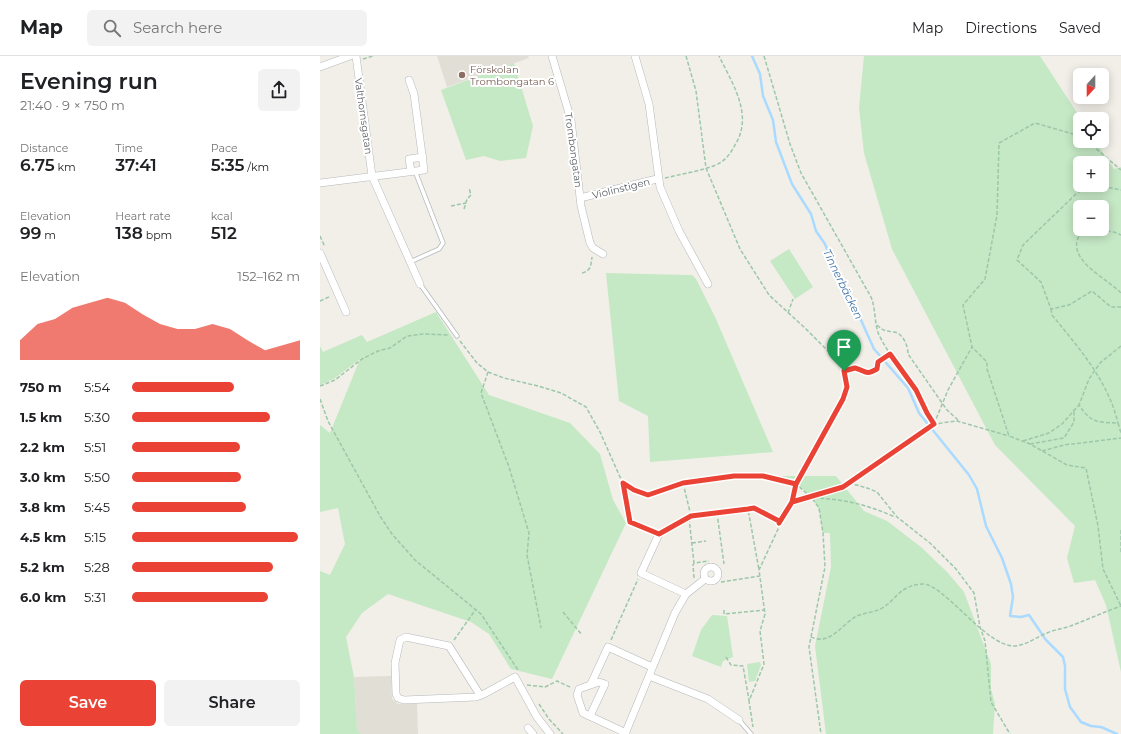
<!DOCTYPE html>
<meta charset="utf-8">
<style>
:root{--surface:#fff;--page:#f2f2f2;--text:#202124;--muted:#757577;--line:#e0e0e0;--accent:#ea4335}
body{margin:0;font-family:Montserrat,sans-serif;background:var(--page);color:var(--text);height:100vh;display:flex;flex-direction:column;font-size:15px;white-space:nowrap}
*{box-sizing:border-box;margin:0}
p{font-size:13px;color:var(--muted)}
.icon{flex:none;width:22px;height:22px;fill:none;stroke:currentColor;stroke-width:2;stroke-linecap:round;stroke-linejoin:round}
.map{position:relative;flex:1;overflow:hidden}
.panel{display:flex;flex-direction:column;background:var(--surface);width:320px}
.panel>*{flex:none}
.needle{width:26px;rotate:201deg}
.buttons{position:absolute;left:753px;top:12px;display:grid;gap:8px}
.buttons a{display:grid;place-items:center;width:36px;height:36px;border-radius:6px;background:var(--surface);box-shadow:0 2px 10px #0003;font-size:20px}
.pin{position:absolute;display:grid;place-items:center;width:34px;height:34px;color:#fff;margin:-41px -17px;border-radius:50% 50% 50% 0;rotate:-45deg;box-shadow:0 0 4px #0007}
.pin .icon{rotate:45deg}
.round{display:grid;place-items:center;flex:none;width:42px;height:42px;border-radius:6px;background:var(--page)}
.overview{display:flex;align-items:center;justify-content:space-between;height:68px;padding:0 20px}
h1{font-size:22px;font-weight:600;line-height:30px}
.figures{display:grid;grid-template-columns:repeat(3,1fr);gap:6px;height:68px;padding:4px 20px}
.figures div{display:grid;align-content:center}
.figures b{font-size:17px;font-weight:600}
.figures small{font-size:11px;font-weight:400}
.figures p{font-size:11px}
.chart{height:112px;padding:8px 20px}
.chart p{display:flex;justify-content:space-between}
.chart svg{width:100%;height:72px;margin-top:4px;fill:var(--accent);opacity:.7}
.primary-button{display:flex;gap:8px;margin-top:auto;padding:8px 20px}
.primary-button a{flex:1;height:46px;border-radius:6px;background:var(--accent);color:#fff;font-size:16px;font-weight:600;line-height:46px;text-align:center}
.primary-button a+a{background:var(--page);color:var(--text)}
ul{padding:0 20px;list-style:none;font-size:13px}
li{display:grid;grid-template-columns:64px 48px 1fr;align-items:center;height:30px}
li i{height:10px;border-radius:5px;background:var(--accent)}
header{display:flex;align-items:center;gap:24px;box-sizing:border-box;height:56px;padding:0 20px;background:var(--surface);border-bottom:1px solid var(--line)}
header strong{font-size:19px}
nav{display:flex;gap:22px;margin-inline-start:auto;font-size:14px}
.search{width:280px;height:36px;background:var(--page);display:flex;align-items:center;gap:10px;box-sizing:border-box;padding:0 14px;border-radius:6px;color:var(--muted);font-size:15px}
main{display:flex;flex:1;min-height:0}
.map>svg:first-child{display:block}
</style>
<header>
<strong>Map</strong>
<div class="search"><svg class="icon" aria-label="search" viewBox="0 0 24 24"><circle cx="10" cy="10" r="6"/><path d="M15 15l6 6"/></svg>Search here</div>
<nav><a>Map</a><a>Directions</a><a>Saved</a></nav>
</header>
<main>
<section class="panel">
<div class="overview"><div><h1>Evening run</h1><p>21:40 · 9 × 750 m</p></div><a class="round"><svg class="icon" aria-label="share" viewBox="0 0 24 24"><path d="M12 15V3M7 8l5-5 5 5M5 13v7h14v-7"/></svg></a></div>
<div class="figures">
<div><p>Distance</p><b>6.75<small> km</small></b></div>
<div><p>Time</p><b>37:41</b></div>
<div><p>Pace</p><b>5:35<small> /km</small></b></div>
</div>
<div class="figures">
<div><p>Elevation</p><b>99<small> m</small></b></div>
<div><p>Heart rate</p><b>138<small> bpm</small></b></div>
<div><p>kcal</p><b>512</b></div>
</div>
<div class="chart"><p><span>Elevation</span>152–162 m</p>
<svg viewBox="0 0 160 44" preserveAspectRatio="none"><path d="M0 44V32L10 22L20 19L30 12L40 9L50 6L60 9L70 16L80 22L90 25L100 25L110 22L120 25L130 32L140 38L150 35L160 32V44z"/></svg>
</div>
<ul>
<li><b>750 m</b>5:54<i style="width:61%"></i></li>
<li><b>1.5 km</b>5:30<i style="width:82%"></i></li>
<li><b>2.2 km</b>5:51<i style="width:64%"></i></li>
<li><b>3.0 km</b>5:50<i style="width:65%"></i></li>
<li><b>3.8 km</b>5:45<i style="width:68%"></i></li>
<li><b>4.5 km</b>5:15<i style="width:99%"></i></li>
<li><b>5.2 km</b>5:28<i style="width:84%"></i></li>
<li><b>6.0 km</b>5:31<i style="width:81%"></i></li>
</ul>
<div class="primary-button"><a>Save</a><a>Share</a></div>
</section>
<div class="map">
<svg width="801" height="678" viewBox="0 0 801 678">
<rect width="100%" height="100%" fill="#f1efe8"/>
<path fill="#e1ded6" d="M117,0H208L209,2L127,31Z
M71,620L72,643L78,648H97L98,678H41L37,674L34,621Z"/>
<path fill="#c5e8c5" fill-rule="evenodd" d="M544,0H720L761,63L760,85H775L794,113L801,111V616L786,549L775,524L754,527L747,502L755,470L675,389L572,193L544,97L539,52ZM760,107H782V129H760ZM760,151H782V173H760Z
M194,7L213,70L206,102L180,105L164,100L146,104L121,34Z
M469,193L493,231L475,243L450,205Z
M286,217L367,219H372L376,223L396,263L453,396L330,406L328,360L299,345Z
M116,256L169,339L250,367L280,398L293,444L306,467L232,623L191,613L169,578L151,566L68,538L42,557L26,581L34,621L37,674L41,678H0V515L10,519L25,488L18,452L0,456V369L10,377L40,303L15,322L0,329V290L3,296L42,279L47,286Z
M443,420H516L544,455L567,465L601,491L628,517L644,536L671,608V633L675,648L673,678H506L495,590L511,511L510,477H503C501,469 501,459 498,452C489,429 464,425 443,420Z
M392,559L407,560L413,601L403,605L401,611L372,600L381,574Z
M440,606L441,609L435,625L429,626L427,608Z"/>
<g fill="none" stroke-linecap="round" stroke-linejoin="round">
<path stroke="#aadaff" stroke-width="2.5" d="M432,0L440,18L443,40L453,64L456,86L472,128L491,158L496,175L505,188L517,218L527,233L554,293L588,332L599,357L649,419L657,433L666,470L682,502L691,528L693,541L690,560L701,561L709,559L726,584L743,601L745,610V633L750,651L761,666L771,670L781,671L797,678"/>
<g stroke="#b5b8bc" stroke-width="5">
<path id="lane" d="M90,206L119,193L123,187L95,115
M100,228L137,280
M419,664L431,678"/>
</g>
<g stroke="#b5b8bc" stroke-width="8">
<path id="street" d="M36,0L52,120L100,228
M232,0L251,64L261,150L270,187L273,192L283,198
M315,0L329,48L340,131L359,175L388,228
M0,11L30,0
M91,115L89,103L103,101
M0,127L104,114L94,38L89,24
M260,142L337,123
M0,197L26,256
M339,478L321,517L366,538
M384 518a7 7 0 1 1 14 0a7 7 0 1 1-14 0Z
M329,620L388,643L419,664
M271,628L288,591L332,611
M160,639L129,590L86,581L80,584L75,607L76,638L78,642L84,644L156,641L164,638L195,621L217,661L230,678
M270,660L285,628L279,626L259,633L257,639L263,657L306,677
M208,672L213,678
M305,678L355,557L366,538L385,523"/>
</g>
<path stroke="#9cc7a9" stroke-width="1.5" stroke-dasharray="4 2" stroke-linecap="butt" d="M366,0L376,35L386,112L420,193L449,239L485,272L522,309L527,325L523,343L476,428L472,446
M444,0L470,88L481,117L551,241C556,253 554,267 559,279C569,299 583,315 595,333C603,344 606,357 614,368
M43,3L53,0
M760,80L715,67L679,87L677,159L665,223L643,249L652,291L667,306V313L689,380L710,388L747,409L766,412L778,470L783,513L801,550
M767,85L801,114
M345,122C362,118 380,115 396,109C405,105 411,97 415,89C434,59 412,27 399,0
M772,129L757,137L703,189L697,204L721,226L731,253L749,249L772,235L791,251H801
M777,129L801,134
M131,150L146,147
M144,153L147,143L151,139L149,132
M772,173H762C761,177 758,181 757,185C752,207 789,224 801,237
M775,173L794,176L801,179
M0,180L5,191
M262,217C271,215 271,209 272,201
M0,245L11,240
M731,253L732,259C759,292 788,325 798,367
M468,257L473,243
M557,269C563,275 566,275 574,276C583,277 588,290 588,298L627,354L638,364
M140,285L157,307L168,316L184,322L218,330L241,337L266,351L280,376L300,421L306,429L314,434L332,438L363,427L391,422L443,420L476,428L492,442L499,452L503,477L505,511L489,591L501,678
M801,290L780,307L769,323L759,349C771,367 777,366 798,367L801,377
M524,315L535,312C546,314 545,320 557,313V306L570,298
M168,316L161,337L189,411L209,477L207,499L221,572
M0,330L15,324L42,303L58,295L70,292L87,280L103,278L129,279
M0,343L8,365L60,460L72,478L95,504L161,558L198,614
M614,368L628,334L652,291
M703,385L729,377L742,368L759,349
M710,388L744,382L754,366V353
M722,395L744,389L801,382
M363,427L371,460
M304,428L310,466L332,475
M524,430L614,368L637,365L689,380
M494,442C524,443 548,449 575,461
M428,453L434,452L459,465V471L439,514L445,558L440,575L444,608L429,645L433,671
M397,457L404,508
M369,462L374,507
M459,467L472,446L533,428L547,432L557,436L577,461L610,487L636,513L654,537L660,571L665,585L671,646L690,678
M801,474V497
M345,475L371,460L428,453L439,514
M372,487L386,485
M374,522L373,509L374,507L389,505
M401,526L440,520
M404,554V558L445,554
M243,556L262,579
M491,581C494,582 499,584 503,583C515,581 525,567 535,561C544,556 555,557 564,551C578,541 580,530 602,528C622,526 665,589 693,590C706,590 716,581 727,577C735,573 744,573 753,569C769,563 784,556 801,550
M134,584L156,553
M291,584L318,523
M406,601L411,609L423,610L429,644
M207,629L225,631L237,625L252,632
M219,648L229,663L243,678"/>
<use href="#lane" stroke="#fff" stroke-width="3.5"/>
<use href="#street" stroke="#fff" stroke-width="7"/>
</g>
<g fill="none" stroke-linecap="round" stroke-linejoin="round">
<g stroke="#fff" stroke-width="8">
<path id="route" d="M524,315L527,331L523,343L476,428L472,446L459,467V465L434,452L428,453L371,460L339,478L310,466L303,427L314,434L328,439L363,427L414,420H443L476,428L472,446L523,431L614,368L607,357L596,334L570,298L558,306L557,313C545,320 546,315 535,312L524,315"/>
</g>
<use href="#route" stroke="#ea4335" stroke-width="5"/>
</g>
<circle fill="#8d6e63" stroke="#fff" stroke-width="1.5" cx="142" cy="19" r="4"/>
<g text-anchor="middle" stroke-width="4" stroke-linejoin="round" paint-order="stroke">
<g font-size="10" fill="#785e54" stroke="#fff" text-anchor="start">
<text x="150" y="17">Förskolan<tspan x="150" dy="12">Trombongatan 6</tspan></text>
</g>
<g font-size="10" fill="#5f6368" stroke="#fff">
<text transform="translate(44 60) rotate(82)" y="4">Valthornsgatan</text>
<text transform="translate(254 94) rotate(82)" y="4">Trombongatan</text>
<text transform="translate(301 132) rotate(-14)" y="4">Violinstigen</text>
</g>
<g font-size="11" font-style="italic" fill="#4174aa" stroke="#fff">
<text transform="translate(523 228) rotate(64)" y="4">Tinnerbäcken</text>
</g>
</g>
</svg>
<div class="buttons">
<a><svg class="needle" viewBox="-14 -14 28 28"><path d="M0-13l5 13h-10z" fill="#e53935"/><path d="M0 13l5-13h-10z" fill="#757577"/></svg></a>
<a><svg class="icon" aria-label="locate" viewBox="0 0 24 24"><circle cx="12" cy="12" r="6"/><path d="M12 2v4M12 18v4M2 12h4M18 12h4"/></svg></a>
<a>+</a>
<a>−</a>
</div>
<div class="pin" style="left:524px;top:315px;background:#1e9e55"><svg class="icon" aria-label="arrive" viewBox="0 0 24 24"><path d="M6 21V4h12l-3 4 3 4H6"/></svg></div>
</div>
</main>
